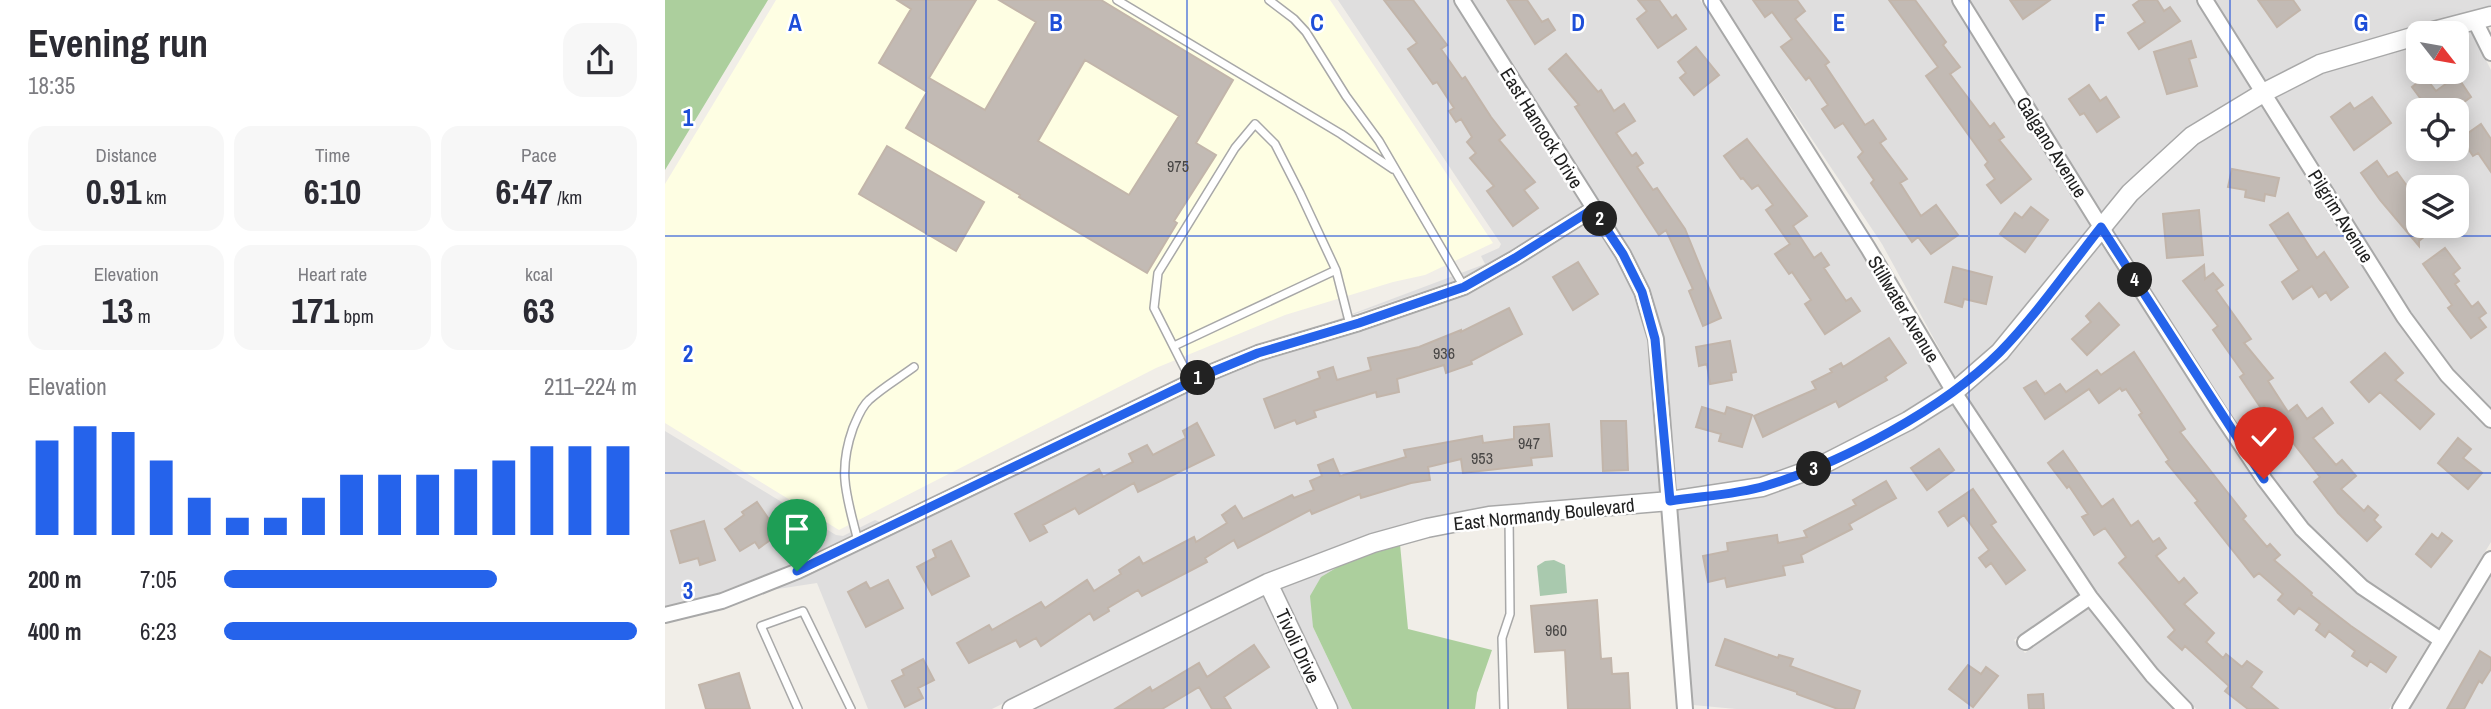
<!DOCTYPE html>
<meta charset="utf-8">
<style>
:root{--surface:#fff;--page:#f7f7f7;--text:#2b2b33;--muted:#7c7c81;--accent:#2563eb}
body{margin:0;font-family:"Archivo Narrow",sans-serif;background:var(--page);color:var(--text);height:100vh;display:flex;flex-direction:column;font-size:26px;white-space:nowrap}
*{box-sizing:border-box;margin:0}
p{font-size:23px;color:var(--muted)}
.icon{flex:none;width:38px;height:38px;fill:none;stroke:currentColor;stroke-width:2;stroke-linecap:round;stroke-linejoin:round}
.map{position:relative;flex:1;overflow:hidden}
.details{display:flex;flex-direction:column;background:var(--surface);width:665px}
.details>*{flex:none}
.needle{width:46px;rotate:121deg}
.buttons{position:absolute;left:1741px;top:21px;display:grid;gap:14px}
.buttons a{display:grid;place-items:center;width:63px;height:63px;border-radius:14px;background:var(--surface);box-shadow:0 4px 18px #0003;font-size:35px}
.pin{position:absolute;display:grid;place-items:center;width:60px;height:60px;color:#fff;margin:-72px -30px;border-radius:50% 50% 50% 0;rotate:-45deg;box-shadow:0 0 7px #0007}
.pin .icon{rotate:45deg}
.km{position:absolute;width:35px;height:35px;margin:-18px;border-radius:50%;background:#222;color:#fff;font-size:19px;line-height:35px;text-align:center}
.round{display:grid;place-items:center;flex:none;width:74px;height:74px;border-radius:21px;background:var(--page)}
.summary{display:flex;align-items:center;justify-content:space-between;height:119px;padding:0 28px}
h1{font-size:38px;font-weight:700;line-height:52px}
.metrics{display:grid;grid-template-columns:repeat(3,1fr);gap:10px;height:119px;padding:7px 28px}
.metrics div{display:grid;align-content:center;border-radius:18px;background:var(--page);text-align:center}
.metrics b{font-size:35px;font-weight:700}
.metrics small{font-size:19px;font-weight:400}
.metrics p{font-size:19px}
.chart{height:196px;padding:14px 28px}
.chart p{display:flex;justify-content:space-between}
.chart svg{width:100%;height:126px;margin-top:7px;stroke:var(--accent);stroke-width:6}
ul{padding:0 28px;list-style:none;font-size:23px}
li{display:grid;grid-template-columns:112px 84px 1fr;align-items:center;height:52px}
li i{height:18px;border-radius:9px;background:var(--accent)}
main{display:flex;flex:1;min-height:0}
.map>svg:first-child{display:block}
</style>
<main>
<section class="details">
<div class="summary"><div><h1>Evening run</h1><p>18:35</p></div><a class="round"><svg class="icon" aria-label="share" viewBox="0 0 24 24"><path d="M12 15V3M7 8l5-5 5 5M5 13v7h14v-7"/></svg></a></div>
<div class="metrics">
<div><p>Distance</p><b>0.91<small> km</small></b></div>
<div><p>Time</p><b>6:10</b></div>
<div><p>Pace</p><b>6:47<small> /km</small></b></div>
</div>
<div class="metrics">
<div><p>Elevation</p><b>13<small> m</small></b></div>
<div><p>Heart rate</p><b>171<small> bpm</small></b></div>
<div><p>kcal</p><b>63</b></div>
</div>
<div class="chart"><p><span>Elevation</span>211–224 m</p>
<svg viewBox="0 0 160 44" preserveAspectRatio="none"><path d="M5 44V11M15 44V6M25 44V8M35 44V18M45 44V31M55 44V38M65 44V38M75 44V31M85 44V23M95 44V23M105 44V23M115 44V21M125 44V18M135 44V13M145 44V13M155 44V13"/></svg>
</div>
<ul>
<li><b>200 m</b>7:05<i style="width:66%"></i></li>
<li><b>400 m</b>6:23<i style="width:100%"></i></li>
</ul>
</section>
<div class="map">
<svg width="1826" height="709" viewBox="0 0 1826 709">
<rect width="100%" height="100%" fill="#f1eee8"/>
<path fill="#dfdede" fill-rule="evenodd" d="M673,0H788L917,206L846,251L795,279L663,323L820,264L816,256L834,248L836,244Z
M806,0H1035L1202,251L1278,388L1238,414L1149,460L1094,479L1012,492L999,339L984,290L965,250Z
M1054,0H1286L1300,21L1426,225L1372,295L1328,346L1291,379L1217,244Z
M1305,0H1531L1587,90L1459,187L1436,213Z
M1550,0H1826V7L1651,56L1601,82Z
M1806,30L1826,70V410L1789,371L1746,314L1610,96L1659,71L1753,44L1754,72H1792V34ZM1754,110H1792V149H1754ZM1754,187H1792V226H1754Z
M1596,104L1732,321L1775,379L1826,429V542L1773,629L1703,581L1643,524L1606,475L1561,408L1446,228L1472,198L1533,143Z
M926,220L951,257L969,294L982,340L996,494L821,509L705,536L593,577L327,709H203L152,583L106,590L137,578L546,381L597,360L698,330L804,293L856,264Z
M1436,241L1547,415L1593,483L1631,534L1693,593L1765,642L1724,709H1531L1493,671L1431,593L1300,394L1341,357L1386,306Z
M1287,403L1414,595L1349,640L1360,653L1423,608L1480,680L1509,709H1071L1028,705L1013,508L1100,495Z
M0,431L171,535L178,536L210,520L215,522L128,564L53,593L0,607Z
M681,562L648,627L687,709H671L614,587Z
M1826,576V709H1745Z
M600,594L654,709H366Z"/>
<path fill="#fefee3" d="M111,0H665L828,243L760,275L728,282L620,315L491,368L174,530L0,423V184Z"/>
<path fill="#accf9d" d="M0,0H103L0,170Z
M735,544L743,629L827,650L812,693L810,709H687L648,627L645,596L656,577L681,562Z"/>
<path fill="#a9c9ae" d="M889,560L900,565L902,593L875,596L872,566L880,561Z"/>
<path fill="#c2bab4" stroke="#c2b5aa" stroke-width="2" fill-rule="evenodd" d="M232,0H311L264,78L320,110L371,22L334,0H436L568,80L531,143L551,155L509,221L512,223L482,273L354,197L355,195L241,128L262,92L214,63L246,9ZM420,60L514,116L464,195L373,141Z
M719,0H748L782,45L776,49L797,79L800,77L826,117L840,135L834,140L870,182L859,190L873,208L848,226L822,191L829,186L805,158L811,153L802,142L807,137L796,119L791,122L784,111L789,108L772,82L768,84L743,49L752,43Z
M842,0H862L877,22L883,19L890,30L870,44Z
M973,0H994L1007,18L1011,15L1021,29L993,48L972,19L982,11Z
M1088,0H1132L1140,11L1130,19L1164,62L1160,65L1200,125L1208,120L1221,139L1215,143L1242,179L1235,183L1256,216L1271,205L1293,235L1266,254L1253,237L1247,242L1206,183L1209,180L1193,157L1198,152L1178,123L1170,128L1157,109L1163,105L1144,77L1141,80L1116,47L1127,39L1107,12L1100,17Z
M1224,0H1250L1281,42L1278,45L1295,67L1285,74L1325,127L1329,123L1339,137L1334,140L1366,179L1336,203L1322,185L1330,179L1320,165L1323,162L1261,76L1273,67Z
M1345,0H1385L1358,19Z
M1475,0H1492L1499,11L1505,7L1515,21L1474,49L1463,33L1480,22L1468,5Z
M1593,0H1628L1635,10L1612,27Z
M1526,41L1531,57L1524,59L1532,86L1502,94L1489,52Z
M1031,47L1054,75L1029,95L1015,78L1021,73L1013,62Z
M901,54L933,92L936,90L949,111L959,104L970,121L951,133L967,156L971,153L978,163L972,167L988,190L992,188L1020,229L1056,318L1038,326L1024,291L1028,289L1001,230L994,235L910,107L914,105L884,69Z
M1792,76L1806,97L1788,110H1764L1747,87L1760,77L1771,91Z
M1424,85L1435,101L1441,97L1454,117L1432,132L1419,113L1415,115L1404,99Z
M1707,97L1726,123L1689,150L1666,117L1685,103L1689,109Z
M1816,124L1826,139V172L1813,153L1808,156L1796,138Z
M1082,139L1142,216L1128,226L1149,258L1156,253L1164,265L1159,268L1181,301L1186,298L1195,311L1160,334L1140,304L1146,300L1127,272L1124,274L1110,254L1125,244L1101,210L1108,205L1093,185L1087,189L1078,178L1076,179L1059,156Z
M222,146L319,202L291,251L194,194Z
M1712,161L1723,177L1732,172L1754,203V226H1772L1754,241V246L1715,200L1696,173Z
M1567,169L1614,178L1610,196L1600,194L1599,201L1580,197L1581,190L1563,187Z
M1366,207L1383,220L1360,252L1335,234L1350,213L1357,218Z
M1534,210L1538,255L1502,258L1498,214Z
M1623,213L1652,258L1659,252L1683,287L1666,300L1661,292L1654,297L1647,286L1628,299L1617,282L1634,270L1605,225Z
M1780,248L1795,268L1788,274L1794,281L1790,284L1807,307L1813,302L1821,313L1814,318L1821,327L1806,338L1783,308L1787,305L1758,264Z
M913,262L933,294L908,310L888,277Z
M1539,265L1540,279L1548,273L1558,285L1551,290L1586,339L1579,343L1608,378L1603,381L1623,412L1632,405L1642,419L1657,408L1668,423L1648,438L1671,465L1677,460L1691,476L1676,489L1699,511L1703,506L1713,515L1709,520L1716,527L1702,541L1673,513L1649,482L1655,477L1599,406L1596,408L1575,377L1579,374L1548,330L1553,326L1518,281Z
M1288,267L1327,277L1321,304L1299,299L1297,307L1280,302Z
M1434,303L1454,325L1422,355L1407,339L1426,322L1421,316Z
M844,308L857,334L806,361L807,364L781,373L779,365L732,379L734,392L712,397L711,392L649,411L651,417L632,424L630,420L610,428L599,399L655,378L653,372L668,367L672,380L706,370L703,358L754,347L796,330V332Z
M1224,338L1241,363L1220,377L1222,380L1174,407L1171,401L1098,437L1089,416L1151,389L1147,382L1167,372L1165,369L1176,363L1178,367Z
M1065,341L1071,372L1066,373L1067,380L1045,384L1042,364L1034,366L1031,347Z
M1469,352L1520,429L1515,432L1581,516L1578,519L1602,547L1605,544L1615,555L1609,560L1647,593L1646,595L1686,626L1731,657L1721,672L1705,661L1702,666L1687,656L1690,651L1664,631L1660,637L1651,630L1655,624L1634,608L1629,614L1613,600L1618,594L1594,573L1589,577L1530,503L1533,501L1501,462L1504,460L1474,415L1477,413L1461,389L1457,391L1455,388L1434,403L1424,389L1380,419L1359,388L1371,381L1380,394L1395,384L1401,392L1432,370L1436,375Z
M1720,353L1738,373L1730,380L1769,414L1755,429L1715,392L1704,402L1686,382Z
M1037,407L1060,414L1062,407L1087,415L1077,447L1054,441L1056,434L1031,427Z
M936,421H961L963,470L938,471Z
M532,423L549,455L473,492L469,483L414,514L410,508L378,525L382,532L365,541L350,514L434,469L438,477L468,462L464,454L482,445L488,455L521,438L518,431Z
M884,424L887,456L866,458L867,465L798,473L796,459L763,467L765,480L746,483L696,498L695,494L647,514L645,510L573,548L569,540L540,558L542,562L477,596L473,590L443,608L444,611L429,620L425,613L376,646L371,638L355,647L351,640L304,663L292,643L324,625L327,630L376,602L380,608L422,580L429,591L456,574L454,570L474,557L478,564L529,537L531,542L562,523L557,515L570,506L578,519L627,495L629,498L649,490L645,481L657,476L653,465L668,459L675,476L741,457L739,450L817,436L818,443L849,439V427Z
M1793,438L1806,449L1798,458L1817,473L1803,489L1773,463Z
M1274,449L1289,470L1262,490L1246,468Z
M1398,451L1437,507L1448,499L1466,526L1473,521L1488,542L1494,538L1501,548L1491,556L1514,583L1519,578L1532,593L1519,604L1549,633L1541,642L1558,658L1561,654L1577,667L1582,661L1597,672L1586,687L1613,709H1583L1560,691L1564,686L1520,646L1517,650L1503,637L1510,630L1454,563L1461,557L1440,528L1429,535L1417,517L1423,514L1404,486L1402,488L1383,463Z
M1221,481L1231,498L1184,524L1187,529L1136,555L1138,562L1118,566L1120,575L1062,587L1060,578L1043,582L1038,556L1063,551L1062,543L1112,535L1113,543L1142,537L1139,531L1191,505L1188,500Z
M1308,489L1331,522L1326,525L1360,570L1341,584L1326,563L1321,567L1314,558L1324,550L1299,515L1283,526L1274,512Z
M92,502L114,534L94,548L90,542L75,551L60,529L79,515L77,512Z
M39,521L50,560L35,565L33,558L15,563L6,531Z
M1777,533L1787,541L1766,567L1751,554L1767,534L1773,539Z
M286,541L304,576L267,595L252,567L271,557L268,550Z
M223,580L238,608L201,627L183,592L201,582L205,589Z
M932,600L936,659L946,658L947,674L963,673L965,709H903L900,650L870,652L866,606Z
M1060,639L1113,658L1114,655L1128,659L1125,666L1195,691L1189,709H1173L1132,694V692L1051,665Z
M589,645L604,667L559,697L566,709H547L534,687L497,709H450L485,687L487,691L534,663L542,677Z
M1815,651L1826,658V669L1817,683L1814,681L1799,709H1782Z
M258,659L269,680L253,688L258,698L240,707L227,681L239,675L237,670Z
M1303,665L1316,674L1321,667L1333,676L1308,707L1284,689Z
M74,673L85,709H41L34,685Z
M1378,694L1379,709H1364L1363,695Z"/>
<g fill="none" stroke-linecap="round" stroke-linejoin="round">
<g stroke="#a8a8a8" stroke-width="10">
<path id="service" d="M452,0L676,134L728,169
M604,0L629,19L641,32L681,96L714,141L799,287
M509,346L671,270
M526,381L489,308L493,273L570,148L590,124L610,144L635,193L671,270L685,325
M193,541C182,497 172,473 188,428C192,419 196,407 204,400C217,388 234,378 249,367
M133,709L96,626L138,611L186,709
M839,709L837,638L845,614L844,515"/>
</g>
<g stroke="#a8a8a8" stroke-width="18">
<path id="minor" d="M797,0L958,254L977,292L991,339L1020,709
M1046,0L1203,248L1289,392L1425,597L1487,675L1520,709
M1295,0L1436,227L1554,412L1599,479L1637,529L1697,587L1776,640
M1540,0L1739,317L1782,375L1826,420
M1810,21L1826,53
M0,615L57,601L133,571L542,374L593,353L694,323L799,287L850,258L928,209
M1360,642L1425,597
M1735,709L1826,559"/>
</g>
<g stroke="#a8a8a8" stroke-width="21">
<path id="tertiary" d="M1761,33L1826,16
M603,583L663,709
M347,709L603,583L708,543L762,528L824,516L1005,501L1097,487L1153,467L1243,421L1289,392L1335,352L1465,193L1527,136L1598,93L1655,64L1754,35"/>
</g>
<use href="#service" stroke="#fff" stroke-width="7"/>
<use href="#minor" stroke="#fff" stroke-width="14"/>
<use href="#tertiary" stroke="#fff" stroke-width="18"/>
</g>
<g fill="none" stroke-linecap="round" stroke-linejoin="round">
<g stroke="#fff" stroke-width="14">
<path id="route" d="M132,571L542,374L593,353L694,323L799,287L850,258L928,209L958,254L977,292L990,339L1005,501C1036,496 1070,495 1100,486C1177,463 1278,409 1335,352C1372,314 1403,269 1436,227L1599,479"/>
</g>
<use href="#route" stroke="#2563eb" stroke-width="9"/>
</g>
<path fill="none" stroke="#1d4ed8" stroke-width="2" stroke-opacity="0.55" d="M261,0V709M522,0V709M783,0V709M1043,0V709M1304,0V709M1565,0V709M0,236H1826M0,473H1826"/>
<g text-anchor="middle" stroke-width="5" stroke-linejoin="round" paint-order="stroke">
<g font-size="16" fill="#494746">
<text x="513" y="172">975</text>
<text x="779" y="359">936</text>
<text x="864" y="449">947</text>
<text x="817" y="464">953</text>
<text x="891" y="636">960</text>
</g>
<g font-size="19" fill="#212121" stroke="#fff">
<text transform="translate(877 128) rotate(58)" y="7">East Hancock Drive</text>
<text transform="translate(1387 147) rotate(58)" y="7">Galgano Avenue</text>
<text transform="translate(1676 216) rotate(58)" y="7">Pilgrim Avenue</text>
<text transform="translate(1239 309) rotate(59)" y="7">Stillwater Avenue</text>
<text transform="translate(879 514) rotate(-6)" y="7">East Normandy Boulevard</text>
<text transform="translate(633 646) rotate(65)" y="7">Tivoli Drive</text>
</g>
</g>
<g font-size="23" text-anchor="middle" font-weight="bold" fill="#1d4ed8" stroke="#fff" stroke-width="5" stroke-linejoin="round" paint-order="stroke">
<text x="130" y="31">A</text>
<text x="391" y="31">B</text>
<text x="652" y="31">C</text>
<text x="913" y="31">D</text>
<text x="1174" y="31">E</text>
<text x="1435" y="31">F</text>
<text x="1696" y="31">G</text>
<text x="23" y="126">1</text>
<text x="23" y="362">2</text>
<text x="23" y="599">3</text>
</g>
</svg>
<div class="buttons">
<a><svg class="needle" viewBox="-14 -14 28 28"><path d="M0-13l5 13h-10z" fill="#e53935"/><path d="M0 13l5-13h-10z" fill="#7c7c81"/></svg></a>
<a><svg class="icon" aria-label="locate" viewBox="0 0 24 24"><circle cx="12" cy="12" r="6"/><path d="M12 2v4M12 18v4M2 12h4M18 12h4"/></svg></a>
<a><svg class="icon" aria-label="layers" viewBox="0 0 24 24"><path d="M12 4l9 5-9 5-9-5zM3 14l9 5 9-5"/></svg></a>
</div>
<div class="pin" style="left:132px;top:571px;background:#1e9e55"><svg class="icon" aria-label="arrive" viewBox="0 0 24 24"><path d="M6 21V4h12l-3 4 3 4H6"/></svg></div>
<div class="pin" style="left:1599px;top:479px;background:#d93025"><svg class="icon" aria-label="check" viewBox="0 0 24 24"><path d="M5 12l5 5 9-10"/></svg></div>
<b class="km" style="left:533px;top:378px">1</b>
<b class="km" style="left:935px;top:219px">2</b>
<b class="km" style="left:1149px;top:469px">3</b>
<b class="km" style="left:1470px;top:280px">4</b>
</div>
</main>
